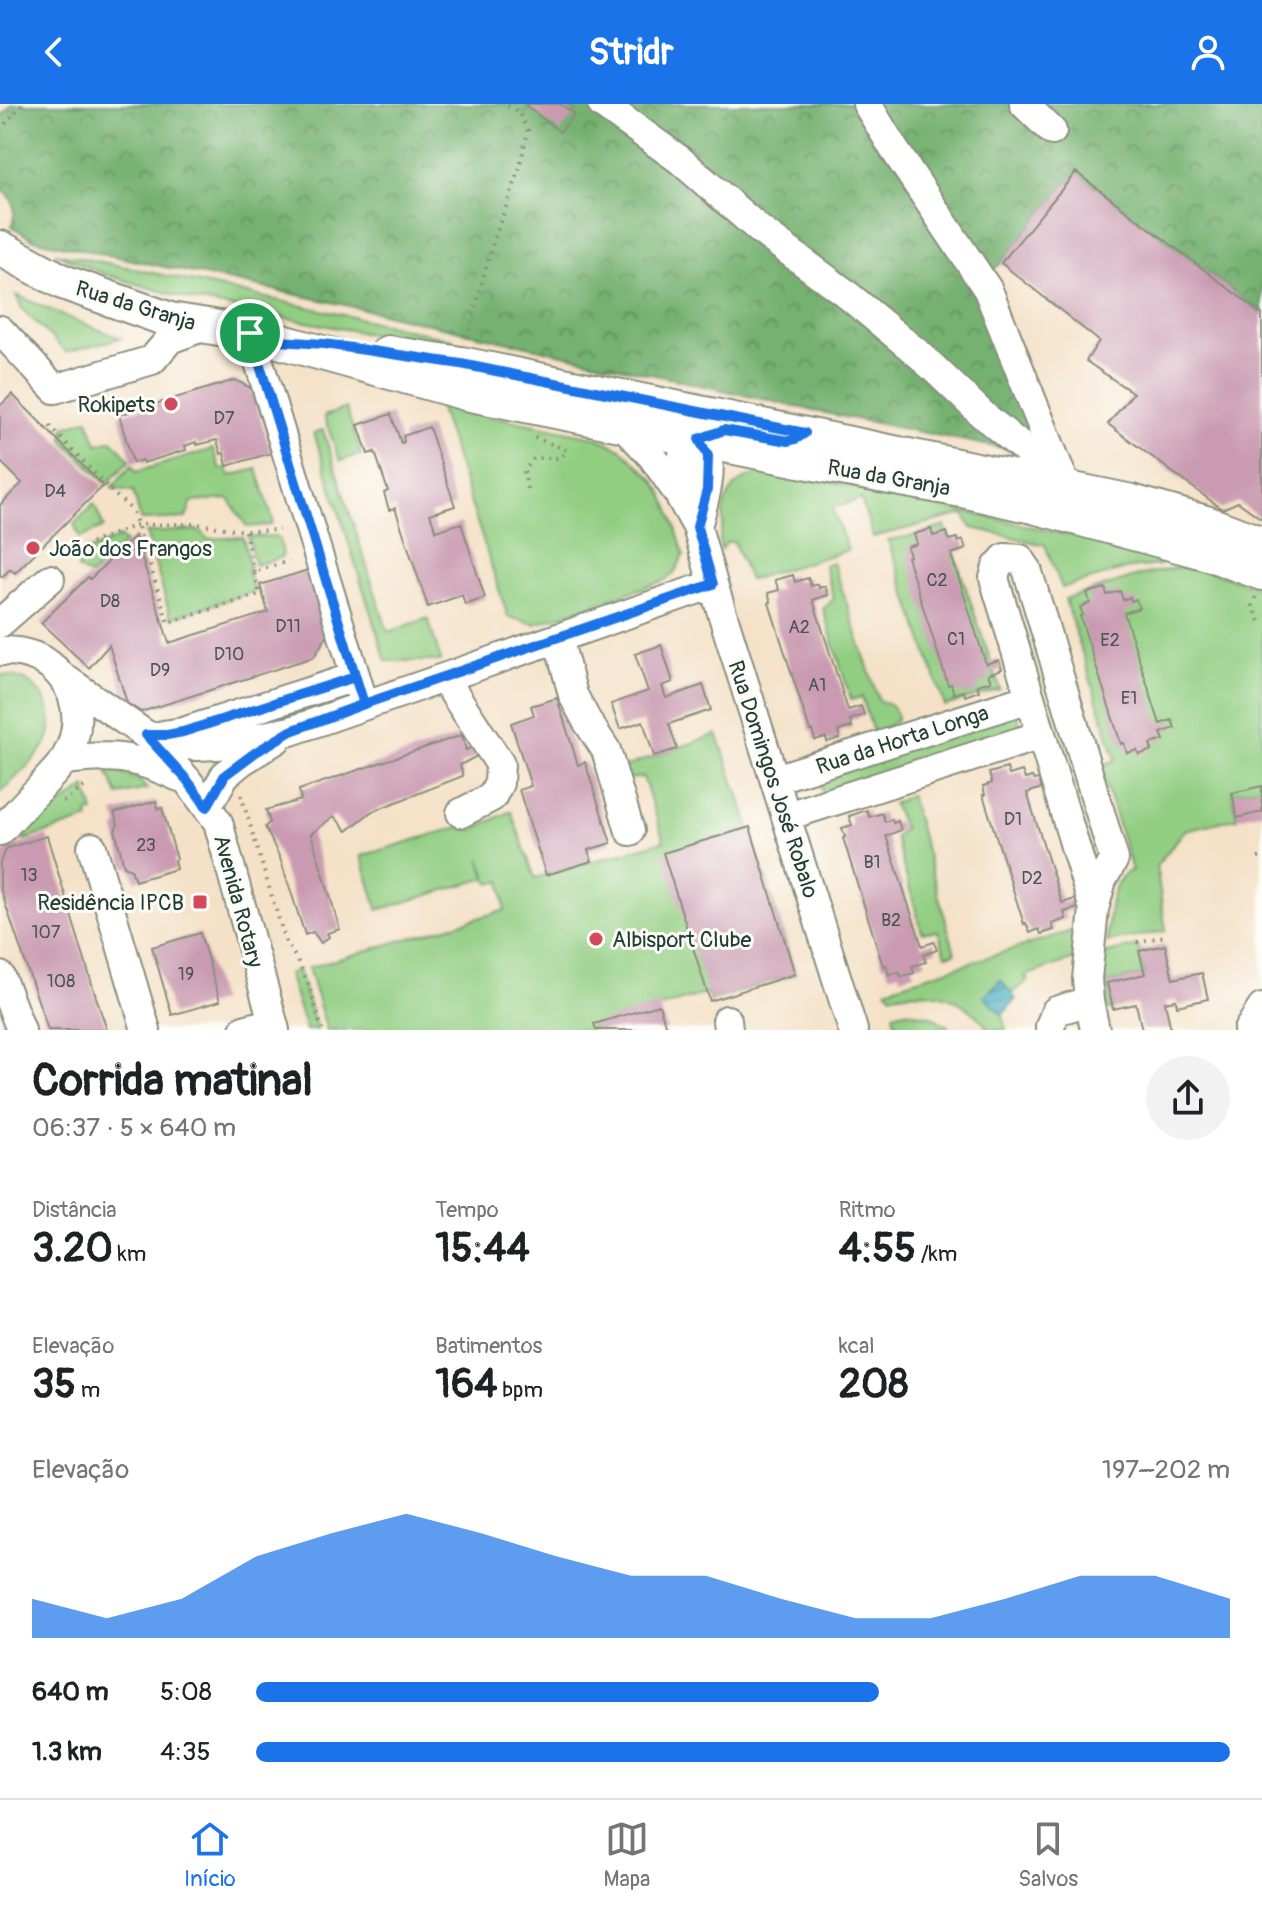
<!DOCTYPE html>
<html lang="pt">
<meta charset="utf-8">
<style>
:root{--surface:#fff;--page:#f2f2f2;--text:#202124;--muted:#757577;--line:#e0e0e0;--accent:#1a73e8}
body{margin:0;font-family:Pangolin,sans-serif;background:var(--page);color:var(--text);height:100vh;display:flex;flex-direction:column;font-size:30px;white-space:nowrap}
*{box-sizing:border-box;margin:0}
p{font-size:26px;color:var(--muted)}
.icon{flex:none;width:44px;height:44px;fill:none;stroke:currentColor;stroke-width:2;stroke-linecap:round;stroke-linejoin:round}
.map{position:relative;height:926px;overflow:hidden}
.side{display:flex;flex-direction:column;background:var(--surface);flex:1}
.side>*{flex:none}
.pin{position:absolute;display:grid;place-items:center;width:68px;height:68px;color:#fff;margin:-34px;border:4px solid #fff;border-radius:50%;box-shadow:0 2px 8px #0007}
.round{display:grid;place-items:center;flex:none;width:84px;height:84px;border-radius:42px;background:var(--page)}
.overview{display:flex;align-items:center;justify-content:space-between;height:136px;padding:0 32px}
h1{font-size:44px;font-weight:700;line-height:60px}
.figures{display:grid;grid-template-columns:repeat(3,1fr);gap:12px;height:136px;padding:8px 32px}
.figures div{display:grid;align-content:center}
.figures b{font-size:40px;font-weight:700}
.figures small{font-size:22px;font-weight:400}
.figures p{font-size:22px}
.chart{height:224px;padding:16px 32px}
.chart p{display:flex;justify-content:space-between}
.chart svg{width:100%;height:144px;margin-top:8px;fill:var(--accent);opacity:.7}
ul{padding:0 32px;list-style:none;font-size:26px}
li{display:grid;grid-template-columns:128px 96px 1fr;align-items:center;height:60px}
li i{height:20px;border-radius:10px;background:var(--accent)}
header{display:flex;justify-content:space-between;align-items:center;height:104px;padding:0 32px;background:var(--accent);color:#fff;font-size:36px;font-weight:700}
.menu{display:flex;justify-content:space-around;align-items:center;height:112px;border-top:2px solid var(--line);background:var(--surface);font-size:22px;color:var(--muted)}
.menu a{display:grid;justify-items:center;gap:4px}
.menu .on{color:var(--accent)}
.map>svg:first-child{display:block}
</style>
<header><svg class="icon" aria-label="back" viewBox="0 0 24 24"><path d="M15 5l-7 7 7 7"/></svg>Stridr<svg class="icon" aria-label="person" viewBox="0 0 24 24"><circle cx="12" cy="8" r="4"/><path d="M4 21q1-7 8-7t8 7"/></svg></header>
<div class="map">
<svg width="1262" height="926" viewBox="0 0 1262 926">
<defs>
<pattern id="forest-crowns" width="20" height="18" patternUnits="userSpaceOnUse" patternTransform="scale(2)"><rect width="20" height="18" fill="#75b170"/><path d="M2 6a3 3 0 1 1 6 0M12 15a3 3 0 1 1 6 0" fill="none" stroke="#5f915d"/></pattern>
<pattern id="water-rules" width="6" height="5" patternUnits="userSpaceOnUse" patternTransform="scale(2)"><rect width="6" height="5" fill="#40abc0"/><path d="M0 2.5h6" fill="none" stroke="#358c9d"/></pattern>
</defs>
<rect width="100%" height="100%" fill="#fdfcf7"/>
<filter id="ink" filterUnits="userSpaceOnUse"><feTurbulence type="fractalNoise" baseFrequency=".0125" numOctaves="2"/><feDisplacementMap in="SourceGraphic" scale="16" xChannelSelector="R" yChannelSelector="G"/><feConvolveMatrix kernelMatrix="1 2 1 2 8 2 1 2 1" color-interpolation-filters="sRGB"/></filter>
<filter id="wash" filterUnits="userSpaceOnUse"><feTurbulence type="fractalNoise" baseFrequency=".006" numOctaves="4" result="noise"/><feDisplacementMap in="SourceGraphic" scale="32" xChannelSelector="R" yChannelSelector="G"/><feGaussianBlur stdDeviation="1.8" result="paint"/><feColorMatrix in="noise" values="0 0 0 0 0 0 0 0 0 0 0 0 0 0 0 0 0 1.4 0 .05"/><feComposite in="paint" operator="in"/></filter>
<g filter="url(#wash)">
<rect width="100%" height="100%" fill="#f4e1c7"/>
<path fill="#92ce82" stroke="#58865b" stroke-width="2" d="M55,149L122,162L452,235L449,245L191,196L107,171Z
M16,191L69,214L121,234L66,248L22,205Z
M485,243L732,298V301L484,250Z
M439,302L595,333L621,345L652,374L661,387L670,406L684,450L674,470L663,477L535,520L508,513Z
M346,304L361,350L340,357L324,312Z
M88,315L97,340L112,336L130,356L107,380L63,336L65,323Z
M323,326L388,528L428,514L441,557H386L314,329Z
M213,345L220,365L227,364L230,372L257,365L273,417L271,421L247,423L229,395L192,398L186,414L141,416L133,387L111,384L132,361L136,368Z
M768,367L802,371L1166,453L1160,461L1129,464L1062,484L1045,441L972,424L964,410L873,433L861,395L832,404L848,446L749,476L734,438H727L721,446C718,435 721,431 723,421C723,416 723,412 723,408C728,380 744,373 768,367Z
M94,400L104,423L80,434L74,420Z
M945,422L1000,585L945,602L888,436L912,432Z
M196,426L203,429L207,435L243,433L250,464L247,467L255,487L171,514L146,429Z
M276,432L280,436L283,451L280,454L255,461L248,433Z
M120,433L125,439L90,472L78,465L79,451Z
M833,458L879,597C889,599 897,605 897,616L874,632L862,593L851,596L823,505L834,495L824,461Z
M1175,464L1209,467L1262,485V682L1232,689L1237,714L1185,726L1156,762L1166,827L1107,838C1109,814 1107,777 1132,766L1100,662L1116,656L1065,495L1142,471Z
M0,571C11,572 21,573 30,579C50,594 57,621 44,642C35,658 13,675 0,689Z
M1017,610L1023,629L824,693L818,674Z
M717,630L750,723L795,870L710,897L707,889L587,926H327L308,864L505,806L501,777L490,780L480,754L486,774L378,806L361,752L469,720L472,726L511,707L535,774L664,737L643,673L629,675L624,663Z
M106,665L138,675L147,685L118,691Z
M86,683L94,708L88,709L89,715L24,736L25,727Z
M910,691L955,849L946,851L938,827L922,828L895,733L904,725L893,700Z
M1081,824L1077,854L1025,872L1028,877L1011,890L1016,895L1002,911L1006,926H989C963,891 933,883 892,891L886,885Z
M1138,842L1145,870L1107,879L1113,905L1107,906L1102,873L1103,850Z
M298,866L317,926H306L288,870Z
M905,907L931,912L948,922L934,926H897L893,910Z"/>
<path fill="url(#forest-crowns)" stroke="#4a7752" stroke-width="2" d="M12,0H1262V210L1076,68L1001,159L976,181L1046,353L815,307L336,199L32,135L12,122C16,105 16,94 0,84V14Z"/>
<path fill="url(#water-rules)" stroke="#30747a" stroke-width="2" d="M1001,876L1016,895L1002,911L984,892Z"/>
<g id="blocks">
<path fill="#c99ab1" d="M524,0H560L575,10L560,28Z
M1076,68L1262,210V415L1238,398L1222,405L1108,320L1133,289L1086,257L1099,237L1001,159Z
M235,276L251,284L271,349L227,362L224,349L221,350L217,336L197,341L196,338L185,342L186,346L143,359L142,356L133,359L119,311Z
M12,290L103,382L15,469L10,465L2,473L0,471V401L22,379L0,357V302Z
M391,310L401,339L404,338L403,332L429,323L455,402L430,410L436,427L461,419L485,494L465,501L462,491L428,503L395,404L389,406L384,389L388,387L375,348L368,350L358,321Z
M931,425L933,432L947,428L949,436L957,434L958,438L963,436L966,445L951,450L986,560L999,556L1002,565L988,570L991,577L977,581L979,587L965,592L964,587L954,590L951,580L948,581L907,453L910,452L907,443L917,440L914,430Z
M135,432L169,539L268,508L260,481L308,466L328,530L314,553L141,608L127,599L109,541L89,564L41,519L88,473L90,475Z
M793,471L795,478L808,474L811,482L818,480L819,484L825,482L828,491L813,496L848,606L861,602L864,611L850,616L852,623L838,627L840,634L827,638L826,633L815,636L812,626L810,627L769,499L771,498L768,489L779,486L775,476Z
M1105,484L1107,491L1120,487L1123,496L1130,493L1131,497L1136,495L1139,504L1124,509L1160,620L1172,616L1175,624L1161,629L1164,636L1150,640L1152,646L1139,651L1137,646L1127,649L1124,639L1121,640L1080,512L1083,511L1080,503L1090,499L1087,489Z
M661,541L673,578L662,582L666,594L703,581L711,606L669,620L677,645L654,652L643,617L620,625L611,600L648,587L635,550Z
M557,594L578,661L585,658L611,739L588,746L592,757L546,771L519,686L531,682L511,619L534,611L531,602Z
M462,631L466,646L472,643L477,652L460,661L463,672L371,708L347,727L334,712L311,730L340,825L327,829L329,833L321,839L313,828L305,831L280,754L265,723L270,718L266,706L301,696L299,686Z
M1007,664L1009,671L1022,667L1025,675L1032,673L1034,676L1039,675L1042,684L1027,689L1062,799L1075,795L1078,804L1064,808L1066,815L1052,820L1054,826L1041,830L1039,825L1030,829L1026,819L1024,820L983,691H985L983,682L992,679L989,669Z
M1262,682V708L1237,714L1232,689Z
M156,697L158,705L162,704L177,755L174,756L176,765L135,777L131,765L124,762L115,726L118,720L114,709Z
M867,706L869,713L882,709L885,718L892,715L893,719L898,717L901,726L886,732L922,842L934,838L937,846L923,851L926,858L912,862L914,869L901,873L899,868L889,871L886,861L883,862L843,734L845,733L842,724L852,721L849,712Z
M750,723L795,870L710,897L663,749Z
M47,732L96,893L107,926H48L0,784V758L7,744Z
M200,829L220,897L172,911L152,843Z
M1165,841L1173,875L1202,869L1208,895L1177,902L1176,896L1165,898L1171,926H1142L1136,900L1113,905L1107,879L1145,870L1139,847Z
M659,901L667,926H596L594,920Z"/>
</g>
</g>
<g filter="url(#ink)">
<use href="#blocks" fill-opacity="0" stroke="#8a8f7e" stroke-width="2"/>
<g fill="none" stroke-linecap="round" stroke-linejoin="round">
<g stroke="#8a8f7e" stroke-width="32">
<path id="minor" d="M602,0L680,56L760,126L844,188L921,252L983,311L1051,367L1067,384
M867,0L894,45L988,186L1063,375
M1024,0L1052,27
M0,226L55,285L152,256L170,235L205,222
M250,229L364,600
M622,320L652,352L678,389
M689,323C696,331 704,340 707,351C713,372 702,402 697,423
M715,329L699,335L683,351L678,389L697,423L713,480L853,926
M0,519L50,475
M558,534L573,591L587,617L606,646L630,727
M0,547C23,546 46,553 61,572C80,595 81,627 66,653C59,665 47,675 38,686C25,699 13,713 0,727
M61,572L146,631L187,676L218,718L275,926
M444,574L500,660L499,679L492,693L461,709
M146,631L176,640L198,642L218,641L291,627L713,480
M163,631L183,628L355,573
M65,656C115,650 133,652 179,673
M775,675L1030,594
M207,703L225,671L242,657L277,635
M787,712L1041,631
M92,743L146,926
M1094,805L994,474L997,463L1005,454L1020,455L1027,465L1114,755L1102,776L1094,805L1087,875L1089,897L1095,926
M0,872L21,926
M727,916L728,926
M244,926L272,918
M1050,926V922L1056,907L1089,897
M1248,926L1262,904"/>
</g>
<g stroke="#8a8f7e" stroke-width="38">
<path id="major" d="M0,144L63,178L170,216L250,229L466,289L820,360L962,386L1037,403L1208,449L1262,469
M388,249L461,260L1132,398L1206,419L1262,440"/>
</g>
<path stroke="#8a8f7e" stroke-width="4" stroke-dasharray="2 6" stroke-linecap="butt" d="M0,26L22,0
M467,234L494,135L517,73L528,27L518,7L503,0
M50,322L112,388L133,407L168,519L260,490L254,468L289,457
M527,385L524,367L534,354H560L567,346L533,333
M245,427L254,468
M83,442L137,421L196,420L245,427L279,426
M1256,493L1253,502L1262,522
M241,691L286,839C306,866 313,894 322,926
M63,698L89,679
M1258,754L1262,753
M1137,838L1165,832"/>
<use href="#minor" stroke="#fff" stroke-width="28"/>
<use href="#major" stroke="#fff" stroke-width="34"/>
</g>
</g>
<g fill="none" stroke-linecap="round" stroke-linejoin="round" filter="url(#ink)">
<g stroke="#fff" stroke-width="16">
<path id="route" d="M250,229L364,600L291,627L256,648L225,671L207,703L187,676L146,631H167L183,628L355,573L364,600L713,480L697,423L707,386L708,352L699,335L724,326L788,337L796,335L805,329L461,260L324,240L279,237L250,229"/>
</g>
<use href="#route" stroke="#1a73e8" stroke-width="10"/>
</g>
<g fill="#d1495b" stroke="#fdfcf7" stroke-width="3">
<circle cx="171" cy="300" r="8"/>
<circle cx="33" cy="444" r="8"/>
<rect x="192" y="790" width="16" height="16" rx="4"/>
<circle cx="596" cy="835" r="8"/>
</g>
<g text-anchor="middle" stroke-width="6" stroke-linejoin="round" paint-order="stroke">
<g font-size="18" fill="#4a5453">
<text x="224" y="320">D7</text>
<text x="55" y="393">D4</text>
<text x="937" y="482">C2</text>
<text x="110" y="503">D8</text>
<text x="288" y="528">D11</text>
<text x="799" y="529">A2</text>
<text x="956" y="541">C1</text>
<text x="1110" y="542">E2</text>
<text x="229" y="556">D10</text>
<text x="160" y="572">D9</text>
<text x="817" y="587">A1</text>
<text x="1129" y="600">E1</text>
<text x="1013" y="721">D1</text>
<text x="146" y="747">23</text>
<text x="872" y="764">B1</text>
<text x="29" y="777">13</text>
<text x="1032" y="780">D2</text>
<text x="891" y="822">B2</text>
<text x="46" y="834">107</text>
<text x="186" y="876">19</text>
<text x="61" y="883">108</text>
</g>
<g font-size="22" fill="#1f3d34" stroke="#fdfcf7">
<text transform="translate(136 201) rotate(17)" y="8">Rua da Granja</text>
<text transform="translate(889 373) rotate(10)" y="8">Rua da Granja</text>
<text transform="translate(902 635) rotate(-18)" y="8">Rua da Horta Longa</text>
<text transform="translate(774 675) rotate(72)" y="8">Rua Domingos José Robalo</text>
<text transform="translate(239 797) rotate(75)" y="8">Avenida Rotary</text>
</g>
<g font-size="22" fill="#1f3d34" stroke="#fdfcf7" text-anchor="end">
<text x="155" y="308">Rokipets</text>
<text x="49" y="452" text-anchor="start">João dos Frangos</text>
<text x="184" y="806">Residência IPCB</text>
<text x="612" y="843" text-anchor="start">Albisport Clube</text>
</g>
</g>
</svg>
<div class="pin" style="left:250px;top:229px;background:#1e9e55"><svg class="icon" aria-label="arrive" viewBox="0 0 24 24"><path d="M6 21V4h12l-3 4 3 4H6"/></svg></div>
</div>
<section class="side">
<div class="overview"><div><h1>Corrida matinal</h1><p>06:37 · 5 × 640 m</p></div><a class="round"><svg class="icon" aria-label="share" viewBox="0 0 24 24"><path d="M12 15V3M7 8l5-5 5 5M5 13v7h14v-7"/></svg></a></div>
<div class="figures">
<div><p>Distância</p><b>3.20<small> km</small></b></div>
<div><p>Tempo</p><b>15:44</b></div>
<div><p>Ritmo</p><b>4:55<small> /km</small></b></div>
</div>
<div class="figures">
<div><p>Elevação</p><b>35<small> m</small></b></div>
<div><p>Batimentos</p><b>164<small> bpm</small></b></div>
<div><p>kcal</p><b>208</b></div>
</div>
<div class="chart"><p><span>Elevação</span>197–202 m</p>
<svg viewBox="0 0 160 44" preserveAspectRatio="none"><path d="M0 44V32L10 38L20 32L30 19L40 12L50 6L60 12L70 19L80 25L90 25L100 32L110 38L120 38L130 32L140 25L150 25L160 32V44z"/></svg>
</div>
<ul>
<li><b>640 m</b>5:08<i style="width:64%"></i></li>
<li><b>1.3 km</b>4:35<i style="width:100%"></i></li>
</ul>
</section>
<nav class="menu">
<a class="on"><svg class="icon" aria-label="home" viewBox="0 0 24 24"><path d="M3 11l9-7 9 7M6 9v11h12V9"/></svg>Início</a>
<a><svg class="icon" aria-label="map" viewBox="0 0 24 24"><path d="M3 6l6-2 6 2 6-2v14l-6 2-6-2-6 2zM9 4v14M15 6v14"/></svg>Mapa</a>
<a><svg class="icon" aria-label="saved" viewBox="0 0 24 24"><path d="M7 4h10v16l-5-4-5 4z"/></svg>Salvos</a>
</nav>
